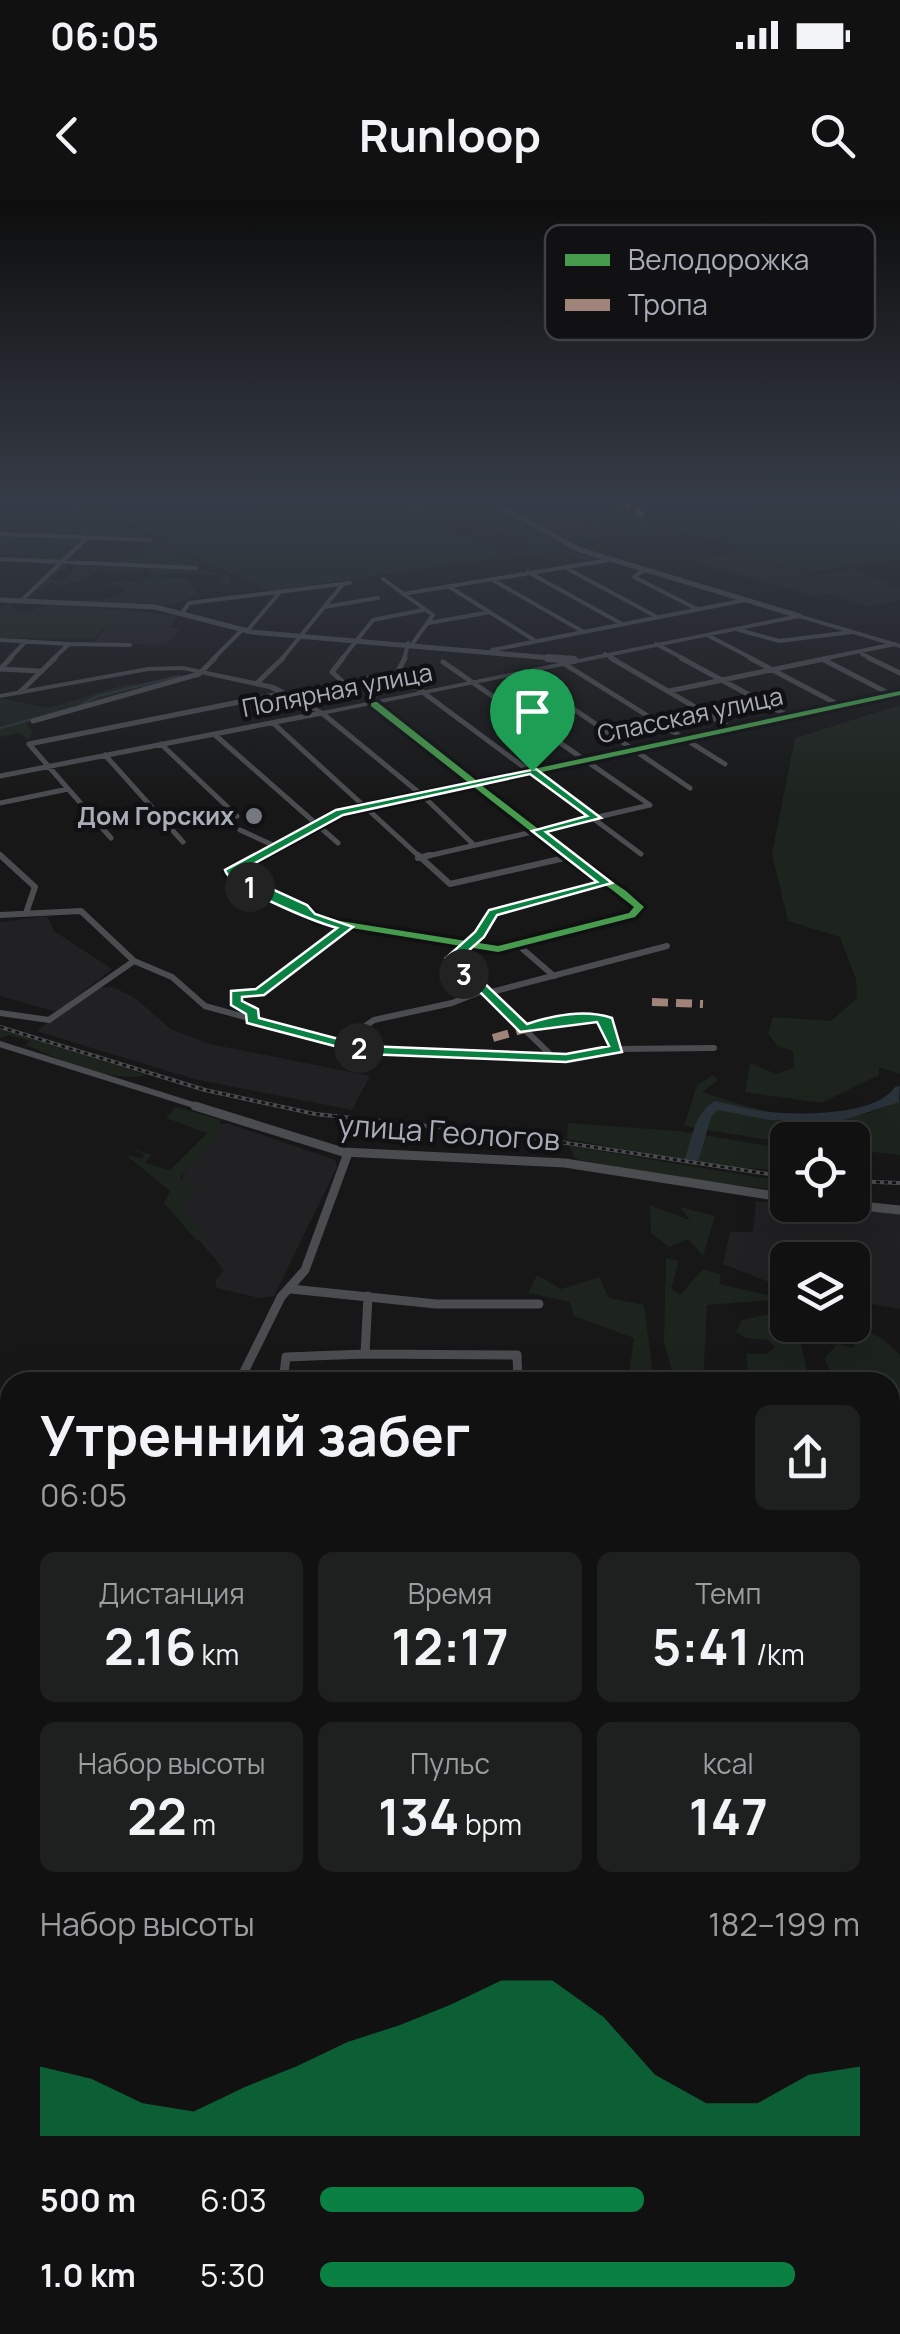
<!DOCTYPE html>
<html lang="ru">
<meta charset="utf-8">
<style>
:root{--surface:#111;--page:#1e1f1f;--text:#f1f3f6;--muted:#9c9d9f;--line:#303131;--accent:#0b8043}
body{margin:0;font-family:Manrope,sans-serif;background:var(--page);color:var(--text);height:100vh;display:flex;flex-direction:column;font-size:38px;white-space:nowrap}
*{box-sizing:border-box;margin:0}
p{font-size:32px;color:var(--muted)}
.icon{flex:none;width:55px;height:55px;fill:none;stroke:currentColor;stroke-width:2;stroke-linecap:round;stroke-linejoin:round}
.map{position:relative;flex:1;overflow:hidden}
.drawer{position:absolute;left:0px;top:1172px;width:900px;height:962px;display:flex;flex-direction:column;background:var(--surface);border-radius:30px 30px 0 0;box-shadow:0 10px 40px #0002,0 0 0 2px var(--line)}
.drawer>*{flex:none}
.controls{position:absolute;left:770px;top:922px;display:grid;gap:20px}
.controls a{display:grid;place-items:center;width:100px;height:100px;border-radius:15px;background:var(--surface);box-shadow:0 10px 40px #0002,0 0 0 2px var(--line);font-size:50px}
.pin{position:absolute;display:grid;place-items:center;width:85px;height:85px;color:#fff;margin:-102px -42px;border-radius:50% 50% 50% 0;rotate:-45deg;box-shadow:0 0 10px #0007}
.pin .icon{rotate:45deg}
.km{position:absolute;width:50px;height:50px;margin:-25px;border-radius:50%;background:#222;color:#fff;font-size:28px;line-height:50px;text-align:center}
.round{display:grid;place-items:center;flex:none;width:105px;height:105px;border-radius:15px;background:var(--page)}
.overview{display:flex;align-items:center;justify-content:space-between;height:170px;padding:0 40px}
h1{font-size:55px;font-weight:700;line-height:75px}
.metrics{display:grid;grid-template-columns:repeat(3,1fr);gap:15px;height:170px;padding:10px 40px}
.metrics div{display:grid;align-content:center;border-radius:15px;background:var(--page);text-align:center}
.metrics b{font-size:50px;font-weight:700}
.metrics small{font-size:28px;font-weight:400}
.metrics p{font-size:28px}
.chart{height:280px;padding:20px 40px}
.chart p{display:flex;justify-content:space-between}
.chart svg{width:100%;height:180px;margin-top:10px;fill:var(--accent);opacity:.7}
ul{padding:0 40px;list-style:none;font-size:32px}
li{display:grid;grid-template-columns:160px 120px 1fr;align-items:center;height:75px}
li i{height:25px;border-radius:12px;background:var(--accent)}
.status{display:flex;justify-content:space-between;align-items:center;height:70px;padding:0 50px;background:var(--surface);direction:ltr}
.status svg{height:28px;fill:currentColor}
header{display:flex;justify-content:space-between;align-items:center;height:130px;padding:0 40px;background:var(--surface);font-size:45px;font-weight:700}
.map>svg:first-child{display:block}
</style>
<div class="status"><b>06:05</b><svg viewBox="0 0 49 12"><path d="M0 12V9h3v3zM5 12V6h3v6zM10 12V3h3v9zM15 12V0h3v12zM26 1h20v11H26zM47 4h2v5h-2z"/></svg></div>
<header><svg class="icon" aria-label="back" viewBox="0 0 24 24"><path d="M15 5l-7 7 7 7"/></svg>Runloop<svg class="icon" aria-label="search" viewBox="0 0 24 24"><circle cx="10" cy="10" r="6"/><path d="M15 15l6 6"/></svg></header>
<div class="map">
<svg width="900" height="2134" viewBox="0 0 900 2134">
<rect width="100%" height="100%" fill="#171717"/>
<path fill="#212123" d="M500,303H617L667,333L569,342Z
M728,353L813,376L854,368L900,389V400L868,407L834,393L815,396L696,363Z
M121,409L177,416L169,428L180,429L165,445L94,442Z
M47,716L54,731L112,769L57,812L0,796V722Z
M113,787L135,798L171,829L210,844L370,876L352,910L194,879L36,831L97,788Z
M227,923L335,960L337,967L274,1096L259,1098L217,1088L215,1081L224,1070L170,1005V996L217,925Z
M756,1001L900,1014V1109L853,1101L852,1060H788L787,1089L723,1064L730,1032H753Z
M890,1418L899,1420L900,1440V2134H691L673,2125H890Z
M0,1658L10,1661V2017L0,2014Z"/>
<path fill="#1d241e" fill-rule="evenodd" d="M0,303H71L148,337L81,338L74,348L58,344L56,349L70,352L60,361L34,360L28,354L12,359L11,354L0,355V347H5L3,352L13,351L16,344L0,343V333H11L5,339L19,335L54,340L46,335L64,329L0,330Z
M82,303H362L351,310C383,319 412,294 444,313L428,316L413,309L458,336L483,340L506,357L270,391L158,340L137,325Z
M488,303L558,342L559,349L599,360H583L561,351L512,355L509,353L536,349L527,342H545H520L513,347L506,341L534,336L465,331L511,328L469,320L504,315L498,311L447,317L473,304Z
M500,303H618L639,316L636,319L667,334L572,343ZM517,309L547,320L588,317L582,323L601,327L594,324L600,322L640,324L633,332L587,339L551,322L573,336L567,339Z
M623,303H900V359L806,373L740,355L737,345L687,336Z
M149,343L199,360L198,366L191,367L228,375L231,384H212L222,381L219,375L162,374L163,378H186L198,392C173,417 107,402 74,401L113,398L126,390L105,385L95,390C107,380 129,379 142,384L145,381L138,380L159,375L146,373L154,366L147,365L141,373L80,370L93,373L83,381L64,384V389L51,382L42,391L37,388L63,363L69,365L48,379L63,381L79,363L112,365L117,355H139Z
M12,403L13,409L29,412L46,405L122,410L93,439L0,438V407Z
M127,484L161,486L134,489L34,519L26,524L33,531L29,540L19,533L0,537V498L48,508Z
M900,505V874L879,867V875L821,903L745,892L750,863L776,874L794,868L793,851L778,846L768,834L773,817L831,821L857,798L856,779L840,737L788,721L772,654L795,538Z
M0,829L146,875C109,883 61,860 26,845L30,841L9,835L0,838Z
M713,875L718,880L702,892C768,914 835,935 900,900V955L853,950L852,940L787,943L684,926L697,885Z
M176,907L221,920C216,947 196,960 180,978L197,985L187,993L192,998L180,1004L206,1038L197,1041L164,1003L170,991L126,955L142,959L144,955L131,948L151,955L145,963L170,970L207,933L166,918Z
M568,923L679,931L787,949V971L718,966L567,939Z
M569,946L787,982V991L670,977L576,959Z
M650,1005L690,1020L680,1007L715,1016L703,1056L688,1039L669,1047L651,1033Z
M666,1058L679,1061L671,1089L680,1095L703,1069L721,1075L719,1084L785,1099L707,1105L703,1182H675L664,1141Z
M537,1075L561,1089L599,1077L609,1098L644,1105L654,1182H628L634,1138L574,1116L570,1102L528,1093Z
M787,1110L788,1125H815L819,1132L800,1138L809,1182H749L746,1154H767L775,1147L768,1140L746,1138L736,1132L742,1120Z
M853,1122L884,1140L900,1155V1211L890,1212V1182H829L832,1176L825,1158L837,1144L853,1148L857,1141L830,1125Z
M0,1328L10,1330V1661L0,1658Z"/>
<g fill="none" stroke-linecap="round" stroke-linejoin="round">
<path stroke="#2a3239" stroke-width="2.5" d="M80,505L98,496L179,476
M0,528L73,508"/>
<path fill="#2a3239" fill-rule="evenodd" d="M900,886L899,902L844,920H769L718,910L711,917L699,959L692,963L685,959C692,938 695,912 715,901C733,905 751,910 769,912C801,915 876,916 895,887Z"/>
<path stroke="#4b4c50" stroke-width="4" d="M0,334L150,340
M0,359L196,368
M566,368L657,417
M644,370L634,377L697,409
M528,372L622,424
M383,379L433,415L413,443
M491,379L582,431
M448,386L534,440
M403,394L609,360
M21,401L88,337
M324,407L378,398
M182,413L189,403L350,383
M429,423L490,412
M736,429L779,441L852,432
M247,431L280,392
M707,435L755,460
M0,440L69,444
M656,444L686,460
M492,450L746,400
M605,454L616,460
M862,454L874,460
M8,460L26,441
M52,460L69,444L130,445
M212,460L242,430
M281,460L343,384
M341,460L373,420L423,410
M404,460L408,443
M817,460L895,444"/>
<path stroke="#4b4c50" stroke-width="5" d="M611,458L731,528
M681,458L790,517
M750,458L841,506
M869,458L900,473
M824,460L892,495
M443,462L650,605
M563,463L725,564
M1,468L11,458
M0,469L39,471
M397,473L641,654
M522,474L690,588
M343,482L332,472L343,458
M257,483L283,458
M669,491L829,458
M20,492L55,458
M286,494L397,473L405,458
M374,504L475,584
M33,521L199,474L215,458
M273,523L421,658
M214,534L338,643
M161,544L237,616
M105,555L183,642
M0,576L322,513L422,595L474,645
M475,584L570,658
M475,584L900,493
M0,603L68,589
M240,630L275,646
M111,638L29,544L284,493
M0,655L3,658
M257,658L340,613L475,584
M419,658L650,605"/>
<path stroke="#4b4c50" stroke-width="6" d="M0,655L35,687L27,710
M262,655L229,673L233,679L303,708L318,720L498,749L632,715L639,707L567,655
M418,655L450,684L569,657
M418,658L430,655
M0,715L81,711L134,761L172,777L205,806L365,850L566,858L617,849L714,848
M518,745L554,776
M484,794L667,746
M0,813L49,820L134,761
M252,820L255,815L235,802L236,794L260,792L347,727
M525,829C552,820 579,813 607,821L617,849
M340,843L374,820L452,803L482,791
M0,844L203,908
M554,858L452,759L480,734L493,712L606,683"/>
<path stroke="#4b4c50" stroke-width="9" d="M195,906L343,952L565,963L788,998
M852,1005L900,1010
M291,1089L436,1104H539
M365,1154L517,1155L518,1182
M239,1182L281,1097L305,1070L348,953
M283,1182L286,1157L365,1154L368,1096"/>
<path stroke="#4b4c50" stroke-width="5" d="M494,303L580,350L799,416
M0,400L155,407L252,432L574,460"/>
<path stroke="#4b4c50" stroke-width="8" d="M548,458L574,460"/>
<path fill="#4a4a4e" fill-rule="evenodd" d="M799,414L900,444V448L799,418L322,515L269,489L183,470L148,471L0,498V494L148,467L183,466L274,485L323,511Z"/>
<path fill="#4d4f52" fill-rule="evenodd" d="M0,2071L10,2074V2098L0,2095Z
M0,2096L10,2099V2123L0,2120Z
M39,2125H87L91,2134H43Z
M114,2125H161L165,2134H118Z"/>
<g stroke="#4b4c4f" stroke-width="4">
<path id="rail" d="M0,827L205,890L315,914L521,936L788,977
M852,981L900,983"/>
</g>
<use href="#rail" stroke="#111113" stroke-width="2.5" stroke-dasharray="4" stroke-linecap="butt"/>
<path stroke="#a18479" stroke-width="5" stroke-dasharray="10 5" stroke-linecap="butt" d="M622,303L646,317"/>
<path stroke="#a18479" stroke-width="8" stroke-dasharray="16 8" stroke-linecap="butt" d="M652,802L703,804
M493,838L525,829"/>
<g stroke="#111113" stroke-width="7">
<path id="cycleway" d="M900,491V495L481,585L572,655L626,691L644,707L635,717L498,752L315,722L300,710L230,681L225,673L337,611L469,583L371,506V502H377L477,581ZM474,587L566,659L611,689L634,707L629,713L498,746L321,718L306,706L236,677L234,674L343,615Z"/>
</g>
<use href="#cycleway" fill="#469c4c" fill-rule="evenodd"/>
</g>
<linearGradient id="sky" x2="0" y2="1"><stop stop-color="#0d0d0d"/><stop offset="0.5" stop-color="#363c47"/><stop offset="1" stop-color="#363c47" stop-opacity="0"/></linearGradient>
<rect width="900" height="602" fill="url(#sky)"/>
<path fill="#0b8043" stroke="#fff" stroke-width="2.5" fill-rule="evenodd" d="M536,569L601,618L546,632L612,683L497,715L484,737L459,759L527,824C553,815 586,809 612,818L622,852L566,862L365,854L247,823L246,814L231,805V791L256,789L337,728C316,722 230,688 225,670L336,610ZM530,574L587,616L532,631L597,682L489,710L475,732L446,758L520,832L597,822L609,846L566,854L365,846L259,818L258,809L242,801V797L264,795L353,727L315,714L307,705L237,673L343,615Z"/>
<circle fill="#757880" stroke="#111113" stroke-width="4" cx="254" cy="616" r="10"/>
<g text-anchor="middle" stroke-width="9" stroke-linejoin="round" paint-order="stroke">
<g font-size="25" fill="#a8adb8" stroke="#111113">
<text transform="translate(337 490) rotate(-11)" y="9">Полярная улица</text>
<text transform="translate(690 515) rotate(-12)" y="9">Спасская улица</text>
</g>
<g font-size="25" font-weight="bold" fill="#a8adb8" stroke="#111113" text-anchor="end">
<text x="234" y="625">Дом Горских</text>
</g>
<g font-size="30" fill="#a8adb8" stroke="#111113">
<text transform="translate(449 933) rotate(4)" y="10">улица Геологов</text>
</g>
</g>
<rect x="545" y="25" width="330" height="115" rx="15" fill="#111113" stroke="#3e4045" stroke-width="2.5"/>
<rect x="565" y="54" width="45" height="12" fill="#469c4c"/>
<rect x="565" y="99" width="45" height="12" fill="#a18479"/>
<g font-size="28" fill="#a8adb8">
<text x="628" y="70">Велодорожка</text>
<text x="628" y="115">Тропа</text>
</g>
</svg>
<div class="controls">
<a><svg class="icon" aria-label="locate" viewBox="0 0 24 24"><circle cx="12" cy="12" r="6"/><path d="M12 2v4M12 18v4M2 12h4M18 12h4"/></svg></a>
<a><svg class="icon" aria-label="layers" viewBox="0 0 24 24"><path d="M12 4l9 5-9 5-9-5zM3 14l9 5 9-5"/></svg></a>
</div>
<div class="pin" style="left:532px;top:571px;background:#1e9e55"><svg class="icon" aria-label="arrive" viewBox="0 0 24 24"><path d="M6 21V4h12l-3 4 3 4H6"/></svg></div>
<b class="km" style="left:250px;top:687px">1</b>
<b class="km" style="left:359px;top:848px">2</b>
<b class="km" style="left:464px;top:774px">3</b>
<section class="drawer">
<div class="overview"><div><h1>Утренний забег</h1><p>06:05</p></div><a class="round"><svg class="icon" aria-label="share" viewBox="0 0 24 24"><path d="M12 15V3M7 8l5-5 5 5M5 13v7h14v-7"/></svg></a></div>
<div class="metrics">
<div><p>Дистанция</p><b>2.16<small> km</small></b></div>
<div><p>Время</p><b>12:17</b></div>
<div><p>Темп</p><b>5:41<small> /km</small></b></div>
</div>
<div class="metrics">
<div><p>Набор высоты</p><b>22<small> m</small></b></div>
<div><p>Пульс</p><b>134<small> bpm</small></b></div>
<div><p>kcal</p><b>147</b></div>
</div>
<div class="chart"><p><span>Набор высоты</span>182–199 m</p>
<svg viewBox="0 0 160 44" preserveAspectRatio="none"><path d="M0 44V27L10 30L20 36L30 38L40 32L50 27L60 21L70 17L80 12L90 6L100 6L110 15L120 29L130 36L140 36L150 29L160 27V44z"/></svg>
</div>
<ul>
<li><b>500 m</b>6:03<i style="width:60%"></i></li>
<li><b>1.0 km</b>5:30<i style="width:88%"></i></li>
</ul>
</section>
</div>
